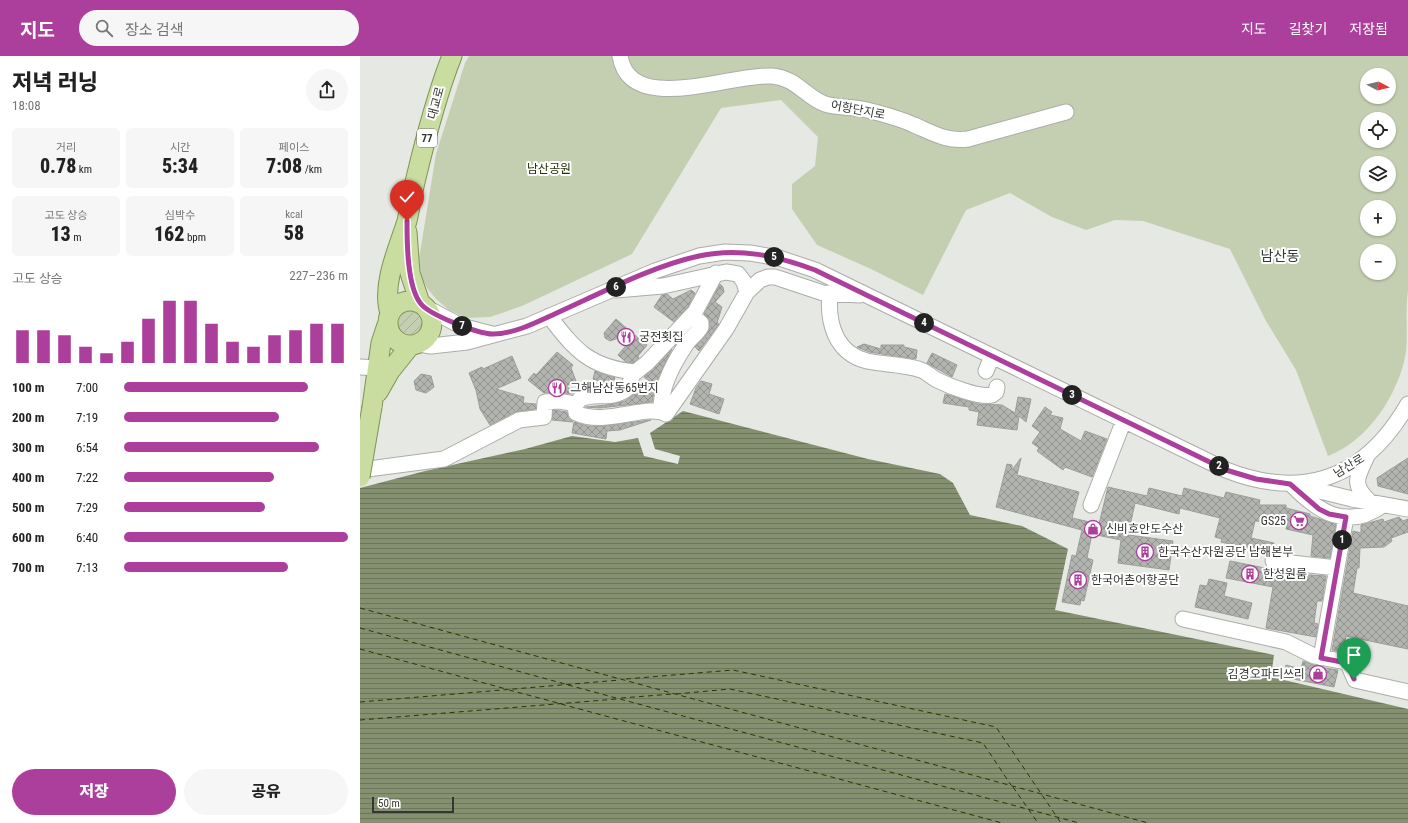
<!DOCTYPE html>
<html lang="ko">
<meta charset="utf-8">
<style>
:root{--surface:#fff;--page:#f6f6f6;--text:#222;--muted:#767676;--accent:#ad3f9c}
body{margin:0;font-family:"Roboto Condensed","Noto Sans KR",sans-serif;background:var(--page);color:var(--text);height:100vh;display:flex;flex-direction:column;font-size:15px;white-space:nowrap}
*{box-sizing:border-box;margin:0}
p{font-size:13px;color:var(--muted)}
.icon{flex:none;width:22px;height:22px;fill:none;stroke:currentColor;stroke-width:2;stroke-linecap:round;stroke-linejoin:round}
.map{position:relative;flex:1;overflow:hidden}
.sheet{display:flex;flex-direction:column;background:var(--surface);width:360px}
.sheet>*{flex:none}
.needle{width:26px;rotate:97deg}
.fabs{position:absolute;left:1000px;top:12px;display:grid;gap:8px}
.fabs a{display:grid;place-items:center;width:36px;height:36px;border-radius:50%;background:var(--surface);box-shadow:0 1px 3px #0004;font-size:20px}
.scale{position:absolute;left:12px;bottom:10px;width:82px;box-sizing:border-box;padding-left:4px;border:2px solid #353533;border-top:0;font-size:11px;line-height:14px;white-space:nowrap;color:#353533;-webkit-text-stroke:3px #fff;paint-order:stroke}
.pin{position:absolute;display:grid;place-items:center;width:34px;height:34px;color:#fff;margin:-41px -17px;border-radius:50% 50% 50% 0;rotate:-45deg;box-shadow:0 0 4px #0007}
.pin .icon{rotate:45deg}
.km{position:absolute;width:20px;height:20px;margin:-10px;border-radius:50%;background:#222;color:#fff;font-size:11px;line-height:20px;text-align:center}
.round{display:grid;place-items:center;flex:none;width:42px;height:42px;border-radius:21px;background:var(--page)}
.overview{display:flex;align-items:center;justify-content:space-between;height:68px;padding:0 12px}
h1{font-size:22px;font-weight:800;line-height:30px}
.metrics{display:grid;grid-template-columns:repeat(3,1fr);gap:6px;height:68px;padding:4px 12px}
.metrics div{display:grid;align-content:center;border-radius:6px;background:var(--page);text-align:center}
.metrics b{font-size:20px;font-weight:800}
.metrics small{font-size:11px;font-weight:400}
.metrics p{font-size:11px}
.chart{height:112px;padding:8px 12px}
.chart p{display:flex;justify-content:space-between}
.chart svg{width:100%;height:72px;margin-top:4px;stroke:var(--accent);stroke-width:6}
.action{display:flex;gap:8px;margin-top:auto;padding:8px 12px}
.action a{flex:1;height:46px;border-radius:24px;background:var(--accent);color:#fff;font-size:16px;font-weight:800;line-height:46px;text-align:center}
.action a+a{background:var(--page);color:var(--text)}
ul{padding:0 12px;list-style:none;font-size:13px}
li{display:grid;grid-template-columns:64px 48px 1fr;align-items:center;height:30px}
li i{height:10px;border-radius:5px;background:var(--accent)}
header{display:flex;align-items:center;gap:24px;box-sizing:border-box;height:56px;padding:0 20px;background:var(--accent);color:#fff}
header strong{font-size:19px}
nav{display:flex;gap:22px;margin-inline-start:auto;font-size:14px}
.search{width:280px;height:36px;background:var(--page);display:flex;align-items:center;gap:10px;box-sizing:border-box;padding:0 14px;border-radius:22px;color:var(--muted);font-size:15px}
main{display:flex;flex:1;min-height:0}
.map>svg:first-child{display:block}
</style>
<header>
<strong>지도</strong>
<div class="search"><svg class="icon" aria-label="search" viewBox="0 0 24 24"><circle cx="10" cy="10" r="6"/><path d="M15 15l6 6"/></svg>장소 검색</div>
<nav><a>지도</a><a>길찾기</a><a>저장됨</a></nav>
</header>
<main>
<section class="sheet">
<div class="overview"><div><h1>저녁 러닝</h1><p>18:08</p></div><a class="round"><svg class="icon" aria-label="share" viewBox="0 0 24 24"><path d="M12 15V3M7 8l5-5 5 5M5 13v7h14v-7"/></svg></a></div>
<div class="metrics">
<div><p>거리</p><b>0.78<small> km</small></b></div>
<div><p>시간</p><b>5:34</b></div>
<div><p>페이스</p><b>7:08<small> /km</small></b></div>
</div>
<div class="metrics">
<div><p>고도 상승</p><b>13<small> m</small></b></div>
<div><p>심박수</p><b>162<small> bpm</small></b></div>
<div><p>kcal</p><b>58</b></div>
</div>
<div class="chart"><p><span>고도 상승</span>227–236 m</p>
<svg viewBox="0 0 160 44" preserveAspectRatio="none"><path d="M5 44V24M15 44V24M25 44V27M35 44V34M45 44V38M55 44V31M65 44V17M75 44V6M85 44V6M95 44V20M105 44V31M115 44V34M125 44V27M135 44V24M145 44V20M155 44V20"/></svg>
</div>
<ul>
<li><b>100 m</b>7:00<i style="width:82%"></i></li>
<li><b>200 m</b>7:19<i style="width:69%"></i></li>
<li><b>300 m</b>6:54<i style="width:87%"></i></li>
<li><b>400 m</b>7:22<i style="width:67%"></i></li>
<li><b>500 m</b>7:29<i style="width:63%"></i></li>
<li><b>600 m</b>6:40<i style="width:100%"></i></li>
<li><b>700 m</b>7:13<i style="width:73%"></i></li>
</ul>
<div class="action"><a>저장</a><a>공유</a></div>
</section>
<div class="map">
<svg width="1048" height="767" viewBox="0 0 1048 767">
<defs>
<pattern id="garden-furrows" width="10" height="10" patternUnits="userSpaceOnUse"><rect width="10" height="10" fill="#c4cfb1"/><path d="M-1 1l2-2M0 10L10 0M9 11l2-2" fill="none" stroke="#a9b299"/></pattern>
<pattern id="water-rules" width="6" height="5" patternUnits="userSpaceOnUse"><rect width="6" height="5" fill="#84906f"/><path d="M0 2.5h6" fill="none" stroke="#6d765c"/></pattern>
<pattern id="building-cross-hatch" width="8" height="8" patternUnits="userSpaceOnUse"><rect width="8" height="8" fill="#b2b4af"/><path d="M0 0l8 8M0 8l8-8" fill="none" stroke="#92938f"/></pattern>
</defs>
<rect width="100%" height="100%" fill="#e6e8e3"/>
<path fill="#c4cfb1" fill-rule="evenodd" d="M109,0H1048V235C1045,256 1048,276 1046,296C1039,338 1008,385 968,400L936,314L906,265L870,193L783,165L755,164L726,174L692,161L650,137L606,154L563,239L511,213L457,189L432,153V128L455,110L458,81L421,44L361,52L272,198L162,250L130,261L106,262L89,254L76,243L67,232L61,220L59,203L76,98L105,7ZM1007,19H1029V41H1007ZM1007,63H1029V85H1007ZM1007,107H1029V129H1007ZM1007,151H1029V173H1007ZM1007,195H1029V217H1007Z"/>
<path fill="url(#garden-furrows)" d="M35 267a15 15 0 1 1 30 0a15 15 0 1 1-30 0Z"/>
<path fill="url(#water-rules)" d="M323,355L508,403L580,418L593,427L610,459L662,470L708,493L695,554L914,599L911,621L1048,653V767H0V432L65,415L165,393L212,380L255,386L278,382L284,400L318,408L320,400L295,393L290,377Z"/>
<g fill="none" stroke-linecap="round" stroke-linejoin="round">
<path stroke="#283700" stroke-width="1" stroke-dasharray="5 4" stroke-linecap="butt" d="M0,552L788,767
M0,572L205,628
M0,593L146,633
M266,623L373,614L636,671L701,767
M208,629L719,767
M149,634L198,647
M316,638L370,633L623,687L651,729
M261,642L313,638
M0,646L260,624
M201,648L642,767
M0,664L257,643
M653,731L678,767"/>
</g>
<path fill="url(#building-cross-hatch)" stroke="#9c9e99" d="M360,228L363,231L364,236L355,246L362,251L357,267L359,268L339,295L335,291L346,279L350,271L349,263L344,258Z
M331,234L335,237L328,251L314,266L294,251L302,239L307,238L313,243Z
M256,263L272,277L250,285L245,282L244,277Z
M275,279L287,289L278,300L279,302L273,307L266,306L258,299Z
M504,288L521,293V289H544V291L557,294L556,303L509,296L497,291Z
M312,293L304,309L295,330L284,321Z
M197,296L213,309L211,312L216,325L206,330L214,336L212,338L199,336L184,337L168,324L174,317L176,319Z
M572,297L597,309L592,321L567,307Z
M152,300L161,322L136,333L164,341L163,347L176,348V353L155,356L130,369L120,353L116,334L109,317L122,311L123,313Z
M235,315L255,322L252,329L233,323Z
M61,318L71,320L74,331L66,337L56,334L54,325Z
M341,325L352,328L349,338L364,343L359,358L330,348L336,332Z
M279,327L295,332L292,346L240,352L226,351L246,349L265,345L273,339Z
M585,338L618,348L642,349L655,357L658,341L671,343L666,366L659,360L657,374L617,369L619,356L609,354V351L583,347Z
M685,351L692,356L690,359L703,362L700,373L721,385L725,375L747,383L732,421L705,411L703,414L677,395L679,392L672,387L680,376L672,370Z
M193,354L207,356L209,362L213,366L192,364Z
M291,364L260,374L247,375L246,383L212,377L214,366L227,370H241Z
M661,402L657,419L719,436L712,462L739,468L748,431L787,440L789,432L822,440L824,432L864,442L866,436L900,444L899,449H926V452L950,458V460L976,468L970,502L951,500L953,479L926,473L928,467L895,465L891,482L914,487L912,496L909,497L861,486L862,483L855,481L860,462L820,452L819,458L775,447L768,479L813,485L809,514L758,507L761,484L732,478L727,502L733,504L724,545L721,544L720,549L702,546L712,499L716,500L722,474L636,451L647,408L652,409V414Z
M1048,402V438L1018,430L1017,422Z
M1039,461L1043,465L1048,463V476L1031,482L1032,485L1024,491L1000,492L999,512H997L993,537L1048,550V593L986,580L983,596L972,594L993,475L1001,477V469L1023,463L1024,466Z
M870,505L935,518L966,520L962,545H957L954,567L958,568L956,581L906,572L913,531L866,522Z
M849,523L867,527L864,540L892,547L888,563L835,551L840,529L847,530Z
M943,605L959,611L978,614L974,631L923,621L926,609L941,613Z"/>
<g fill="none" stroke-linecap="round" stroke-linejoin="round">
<g stroke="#abada9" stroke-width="17">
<path id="minor" d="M260,0C270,61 372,17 412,20C437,22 445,41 465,48C479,52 494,51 507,54C523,58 539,62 554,69C573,77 587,86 608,83L706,56
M356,217L335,256L287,307L273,318L268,332C250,346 237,335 220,343L215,350L216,357C246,371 287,347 306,358L366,273L387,236L400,224L408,221H415L463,237L500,239
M256,234L303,230L366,216L378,218L384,226L387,236
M470,237C467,266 475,297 507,305C525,309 545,308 561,314C567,316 571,321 577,324C589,330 619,342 632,339L636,336L637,331
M65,251L101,270L132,278
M189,260C215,294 230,312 276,316
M58,288L71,290L107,286L167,270L295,215L339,200L365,196L390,197L419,202L455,214L866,414C945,445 1006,421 1048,348
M0,311L18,312
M626,315L632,300
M301,355C300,333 313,308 325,290C329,283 337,278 341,271V267L332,260
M1007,400C997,422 991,428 1010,446
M0,414L84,403L159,364L184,361L185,346L199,345L215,348
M931,428C958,456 986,475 1023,449
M940,430L992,443L1048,453
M731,449L764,364
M913,505L977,512
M823,563L926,586L954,600L986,606L989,610L995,624L1048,636
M961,602L986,461"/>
</g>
<g stroke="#7e9452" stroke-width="21">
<path id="major" d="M47,176L50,217L60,247
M28 267a22 22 0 1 1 44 0a22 22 0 1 1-44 0Z
M30,257C21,229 39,191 47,165C50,152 52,139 55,126C65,84 76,40 92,0
M18,336L30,315L50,290
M12,351L21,287L27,269"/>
</g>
<use href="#minor" stroke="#fff" stroke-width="15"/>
<use href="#major" stroke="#cadda1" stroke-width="19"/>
<g stroke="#7e9452" stroke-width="21" stroke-linecap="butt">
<path id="major-bridge" d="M0,421L12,351"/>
</g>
<use href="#major-bridge" stroke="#cadda1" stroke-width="19"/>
</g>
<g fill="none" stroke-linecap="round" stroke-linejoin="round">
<g stroke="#fff" stroke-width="8">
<path id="route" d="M47,165C47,186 47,231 61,248C70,259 118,278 133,278C155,278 179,265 199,256C241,237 295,209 339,200C379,191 417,200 455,214L866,414L896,423L930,428L959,453L969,458L986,461L961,602L987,607L994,623"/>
</g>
<use href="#route" stroke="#ad3f9c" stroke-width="5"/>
</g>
<defs>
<g id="restaurant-ring" transform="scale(0.9)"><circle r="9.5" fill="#fff" stroke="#ad3f9c" stroke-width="1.5"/><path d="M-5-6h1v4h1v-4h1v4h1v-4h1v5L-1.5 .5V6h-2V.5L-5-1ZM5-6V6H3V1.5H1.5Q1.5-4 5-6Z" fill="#ad3f9c"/></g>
<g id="supermarket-ring" transform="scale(0.9)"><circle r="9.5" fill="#fff" stroke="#ad3f9c" stroke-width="1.5"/><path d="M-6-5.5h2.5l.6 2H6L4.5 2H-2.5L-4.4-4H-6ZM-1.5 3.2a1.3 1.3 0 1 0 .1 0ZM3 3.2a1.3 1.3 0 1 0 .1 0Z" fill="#ad3f9c"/></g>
<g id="shop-ring" transform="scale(0.9)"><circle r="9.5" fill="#fff" stroke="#ad3f9c" stroke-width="1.5"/><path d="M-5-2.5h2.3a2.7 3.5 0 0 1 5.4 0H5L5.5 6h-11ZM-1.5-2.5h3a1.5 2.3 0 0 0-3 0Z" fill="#ad3f9c"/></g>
<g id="building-ring" transform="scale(0.9)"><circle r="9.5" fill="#fff" stroke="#ad3f9c" stroke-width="1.5"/><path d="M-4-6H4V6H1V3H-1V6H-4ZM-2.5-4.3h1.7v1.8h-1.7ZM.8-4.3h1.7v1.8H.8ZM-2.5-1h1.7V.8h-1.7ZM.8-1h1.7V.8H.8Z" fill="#ad3f9c"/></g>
</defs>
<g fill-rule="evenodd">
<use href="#restaurant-ring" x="266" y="281"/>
<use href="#restaurant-ring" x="197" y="332"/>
<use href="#supermarket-ring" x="939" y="465"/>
<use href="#shop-ring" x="733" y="473"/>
<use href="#building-ring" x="785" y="496"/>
<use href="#building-ring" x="890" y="518"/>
<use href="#building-ring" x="718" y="524"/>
<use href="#shop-ring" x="958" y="618"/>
</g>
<g text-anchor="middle" stroke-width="4" stroke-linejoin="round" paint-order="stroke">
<rect fill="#fff" stroke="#727270" stroke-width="1" x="57" y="73" width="20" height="18" rx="3"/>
<g font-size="11" font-weight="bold" fill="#353533">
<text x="67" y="86">77</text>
</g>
<g font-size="12" fill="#353533" stroke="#fff">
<text transform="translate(76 47) rotate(-75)" y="4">대교로</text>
<text transform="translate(498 54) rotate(11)" y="4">어항단지로</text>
<text transform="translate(989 410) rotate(-31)" y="4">남산로</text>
</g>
<g font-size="12" fill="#263209" stroke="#fff">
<text x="189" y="117">남산공원</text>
</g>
<g font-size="12" fill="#353533" stroke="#fff" text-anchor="start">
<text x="279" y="285">궁전횟집</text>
<text x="210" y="336">그해남산동65번지</text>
<text x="926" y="469" text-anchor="end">GS25</text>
<text x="746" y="477">신비호안도수산</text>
<text x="798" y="500">한국수산자원공단 남해본부</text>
<text x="903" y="522">한성원룸</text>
<text x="731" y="528">한국어촌어항공단</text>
<text x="945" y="622" text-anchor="end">김경오파티쓰리</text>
</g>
<g font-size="14" fill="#353533" stroke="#fff">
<text x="920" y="205">남산동</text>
</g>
</g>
</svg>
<div class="fabs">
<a><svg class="needle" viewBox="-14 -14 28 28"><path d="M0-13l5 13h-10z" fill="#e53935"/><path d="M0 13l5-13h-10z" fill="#767676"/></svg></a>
<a><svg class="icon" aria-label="locate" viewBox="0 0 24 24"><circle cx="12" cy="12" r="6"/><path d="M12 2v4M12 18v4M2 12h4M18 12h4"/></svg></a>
<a><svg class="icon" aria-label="layers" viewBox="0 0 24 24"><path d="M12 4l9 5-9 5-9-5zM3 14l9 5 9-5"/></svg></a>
<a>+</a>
<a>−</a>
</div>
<div class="scale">50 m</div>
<div class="pin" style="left:994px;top:623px;background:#1e9e55"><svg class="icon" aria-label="arrive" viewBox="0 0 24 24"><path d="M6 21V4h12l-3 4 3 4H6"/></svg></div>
<div class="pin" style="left:47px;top:165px;background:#d93025"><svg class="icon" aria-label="check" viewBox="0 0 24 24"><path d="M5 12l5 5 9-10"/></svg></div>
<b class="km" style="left:982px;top:484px">1</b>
<b class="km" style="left:859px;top:410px">2</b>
<b class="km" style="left:712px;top:339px">3</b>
<b class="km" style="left:564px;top:267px">4</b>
<b class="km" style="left:414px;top:201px">5</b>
<b class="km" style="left:256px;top:231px">6</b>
<b class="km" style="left:102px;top:270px">7</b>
</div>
</main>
